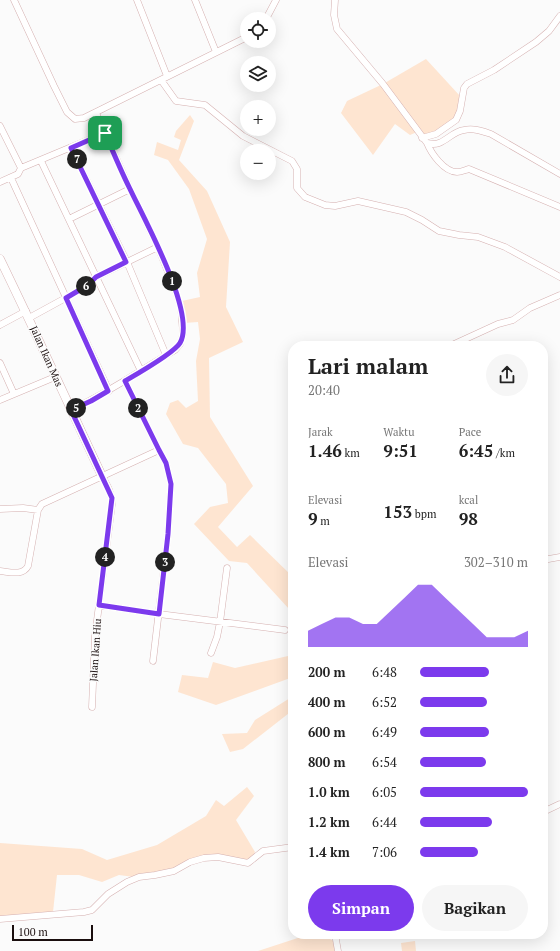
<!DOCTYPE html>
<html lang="id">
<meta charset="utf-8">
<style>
:root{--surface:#fff;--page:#f6f6f6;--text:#222;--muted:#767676;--accent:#7c3aed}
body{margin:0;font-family:"PT Serif",serif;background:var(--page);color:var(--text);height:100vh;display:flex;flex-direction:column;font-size:15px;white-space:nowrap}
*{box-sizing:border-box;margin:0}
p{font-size:13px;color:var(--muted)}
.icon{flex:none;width:22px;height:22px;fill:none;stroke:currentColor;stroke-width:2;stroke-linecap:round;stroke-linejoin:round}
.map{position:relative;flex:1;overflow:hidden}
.details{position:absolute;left:288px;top:341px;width:260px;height:598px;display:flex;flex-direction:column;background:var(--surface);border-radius:16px;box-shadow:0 4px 16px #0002}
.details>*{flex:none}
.buttons{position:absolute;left:240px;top:12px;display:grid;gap:8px}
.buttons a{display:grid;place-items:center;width:36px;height:36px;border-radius:50%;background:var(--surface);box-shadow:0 4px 16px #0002;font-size:20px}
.scale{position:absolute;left:12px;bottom:10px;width:81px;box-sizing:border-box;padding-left:4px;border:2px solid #1a0e0e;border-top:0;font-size:11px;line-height:14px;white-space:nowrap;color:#1a0e0e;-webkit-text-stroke:3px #fbfbfb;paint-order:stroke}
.pin{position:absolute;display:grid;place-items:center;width:34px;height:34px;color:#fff;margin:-17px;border-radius:8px;box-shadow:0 2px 6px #0006}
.km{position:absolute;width:20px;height:20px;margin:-10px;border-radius:50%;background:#222;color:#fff;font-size:11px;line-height:20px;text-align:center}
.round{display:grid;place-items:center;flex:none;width:42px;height:42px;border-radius:21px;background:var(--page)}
.headline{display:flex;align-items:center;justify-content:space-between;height:68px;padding:0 20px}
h1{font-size:22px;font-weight:700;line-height:30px}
.stats{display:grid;grid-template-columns:repeat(3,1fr);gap:6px;height:68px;padding:4px 20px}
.stats div{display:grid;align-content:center}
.stats b{font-size:17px;font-weight:700}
.stats small{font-size:11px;font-weight:400}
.stats p{font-size:11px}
.chart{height:112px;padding:8px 20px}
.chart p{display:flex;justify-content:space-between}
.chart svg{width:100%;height:72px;margin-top:4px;fill:var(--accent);opacity:.7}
.cta{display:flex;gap:8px;margin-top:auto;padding:8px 20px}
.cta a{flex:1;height:46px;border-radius:24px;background:var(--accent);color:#fff;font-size:16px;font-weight:700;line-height:46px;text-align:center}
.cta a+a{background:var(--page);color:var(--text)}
ul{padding:0 20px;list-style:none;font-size:13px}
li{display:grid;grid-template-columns:64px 48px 1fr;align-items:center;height:30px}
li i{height:10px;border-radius:5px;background:var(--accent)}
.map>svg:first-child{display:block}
</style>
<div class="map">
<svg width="560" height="951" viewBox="0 0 560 951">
<rect width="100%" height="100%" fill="#fbfbfb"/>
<path fill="#fee5d1" d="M426,59L460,96L456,119L433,134L421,137L417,132L410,135L395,124L373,155L341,113L347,101L383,84Z
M190,115L194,121L179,160L207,191L230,242L226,307L243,342L209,358L210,417L253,486L218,527L237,547L250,535L293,577V677L216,705L178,692L182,675L208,678L213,662L235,668L288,656L289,609L247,563L229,561L194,524L210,507L228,503L226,484L198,448L183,444L166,414L170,403L178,400L186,408L198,401L196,361L200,339L198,322L184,323L182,301L200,297L197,273L207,239L189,189L168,160L154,155L157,142L178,150L181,140L174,137L176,131Z
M293,690V710L243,749L230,752L222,734L247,733L255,720L290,698Z
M247,787L254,796L236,820L255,852L250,860L245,862L220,856L179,868L134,877L119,875L102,882L79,875H57L53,912L0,917V843L82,849L107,860L157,845L206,816L216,800L224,806Z
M310,934H321L339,944V951H258Z
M415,941L416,951H402L401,943Z"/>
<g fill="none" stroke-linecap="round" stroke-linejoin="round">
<g stroke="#d5b0b0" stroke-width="7">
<path id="minor" d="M14,0L54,86L67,112L75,119L84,118L247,37
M137,0L167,76
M195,0L216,52
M335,0L334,15L337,29L383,84L427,143C444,148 449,132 464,130C474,128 482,131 491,134L560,174
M266,19L276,0
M161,80L176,101L205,105L243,136L292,161L297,169V188L305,197L325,205L335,206L358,201L406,212L422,220L439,231L459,235L478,237L505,247L560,277
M0,126L21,168
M422,138L436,134L456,120L460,111L464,88L467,84L494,70L536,42L549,31L560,16
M427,143C431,153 444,172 457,172C461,172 465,170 469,169L560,207
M71,148L127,262L166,355
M41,161L141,371
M11,178L109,391
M0,182L18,174L21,168L105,133
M69,219L130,189
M29,318L82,289L96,277L158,247
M0,325L26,311
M450,346L498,324L513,320L530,308L560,295
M0,363L14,394
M125,381L159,450L166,463L171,484L168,534L153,661
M0,400L55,377
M71,410C108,393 141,370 175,350L180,344L183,334L181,308L176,292L158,247L130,189L96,113
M0,509L23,508L38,510
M543,560L560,557
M0,571C10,572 23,576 28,566L38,510L42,504L159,450
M99,605L159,614L285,630
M211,653L217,637L220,622L227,568
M92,707L95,636L112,504C112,493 107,485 102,476
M543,812L560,804
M0,919L84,912L92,910L108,894L127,882L139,877L155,875L174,871L190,862L204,858L218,857L248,863L263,851L293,847
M335,934L338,951"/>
</g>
<g stroke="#d5b0b0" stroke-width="9">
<path id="tertiary" d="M0,259C35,331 68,403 102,476"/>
</g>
<use href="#minor" stroke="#fff" stroke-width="6"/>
<use href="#tertiary" stroke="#fff" stroke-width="8"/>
</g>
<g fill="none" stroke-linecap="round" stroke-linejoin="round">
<g stroke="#fff" stroke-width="8">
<path id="route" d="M105,133C113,152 121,171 130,189C144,219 197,314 180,343C174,353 137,374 125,381L159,450L166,463L171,484L168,534L159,614L99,605L112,498L71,410L91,401L108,391L66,298L88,285L96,277L126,262L71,148Z"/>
</g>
<use href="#route" stroke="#7c3aed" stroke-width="5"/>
</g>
<g text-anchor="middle" stroke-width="3" stroke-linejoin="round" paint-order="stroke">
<g font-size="10" fill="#1a0e0e" stroke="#fbfbfb">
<text transform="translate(47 356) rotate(66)" y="4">Jalan Ikan Mas</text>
<text transform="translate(95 650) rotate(-86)" y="4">Jalan Ikan Hiu</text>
</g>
</g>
</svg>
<div class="buttons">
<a><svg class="icon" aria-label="locate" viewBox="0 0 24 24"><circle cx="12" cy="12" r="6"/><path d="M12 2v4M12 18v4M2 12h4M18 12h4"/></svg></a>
<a><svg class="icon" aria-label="layers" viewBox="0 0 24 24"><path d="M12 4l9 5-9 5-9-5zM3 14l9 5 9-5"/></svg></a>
<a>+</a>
<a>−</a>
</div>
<div class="scale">100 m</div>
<div class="pin" style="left:105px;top:133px;background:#1e9e55"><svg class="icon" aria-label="arrive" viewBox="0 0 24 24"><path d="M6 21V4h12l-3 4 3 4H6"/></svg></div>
<b class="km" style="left:172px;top:281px">1</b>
<b class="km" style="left:138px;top:408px">2</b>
<b class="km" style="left:165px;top:562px">3</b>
<b class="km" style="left:105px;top:557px">4</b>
<b class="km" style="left:76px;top:408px">5</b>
<b class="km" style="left:86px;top:286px">6</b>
<b class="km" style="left:77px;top:159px">7</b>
<section class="details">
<div class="headline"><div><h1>Lari malam</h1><p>20:40</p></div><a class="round"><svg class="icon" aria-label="share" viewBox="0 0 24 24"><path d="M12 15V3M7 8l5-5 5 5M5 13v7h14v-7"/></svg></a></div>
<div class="stats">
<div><p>Jarak</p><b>1.46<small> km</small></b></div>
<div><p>Waktu</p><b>9:51</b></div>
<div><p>Pace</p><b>6:45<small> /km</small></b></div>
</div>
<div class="stats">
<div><p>Elevasi</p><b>9<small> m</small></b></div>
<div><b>153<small> bpm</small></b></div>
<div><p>kcal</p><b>98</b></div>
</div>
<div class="chart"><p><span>Elevasi</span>302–310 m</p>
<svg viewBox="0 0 160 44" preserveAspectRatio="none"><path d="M0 44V34L10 30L20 26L30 26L40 30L50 30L60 22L70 14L80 6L90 6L100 14L110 22L120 30L130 38L140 38L150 38L160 34V44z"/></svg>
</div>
<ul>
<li><b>200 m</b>6:48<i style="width:64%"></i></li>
<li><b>400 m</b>6:52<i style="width:62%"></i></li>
<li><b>600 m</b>6:49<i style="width:64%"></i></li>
<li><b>800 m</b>6:54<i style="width:61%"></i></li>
<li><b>1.0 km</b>6:05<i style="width:100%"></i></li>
<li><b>1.2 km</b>6:44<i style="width:67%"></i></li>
<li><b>1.4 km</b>7:06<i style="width:54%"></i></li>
</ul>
<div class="cta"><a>Simpan</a><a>Bagikan</a></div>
</section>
</div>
